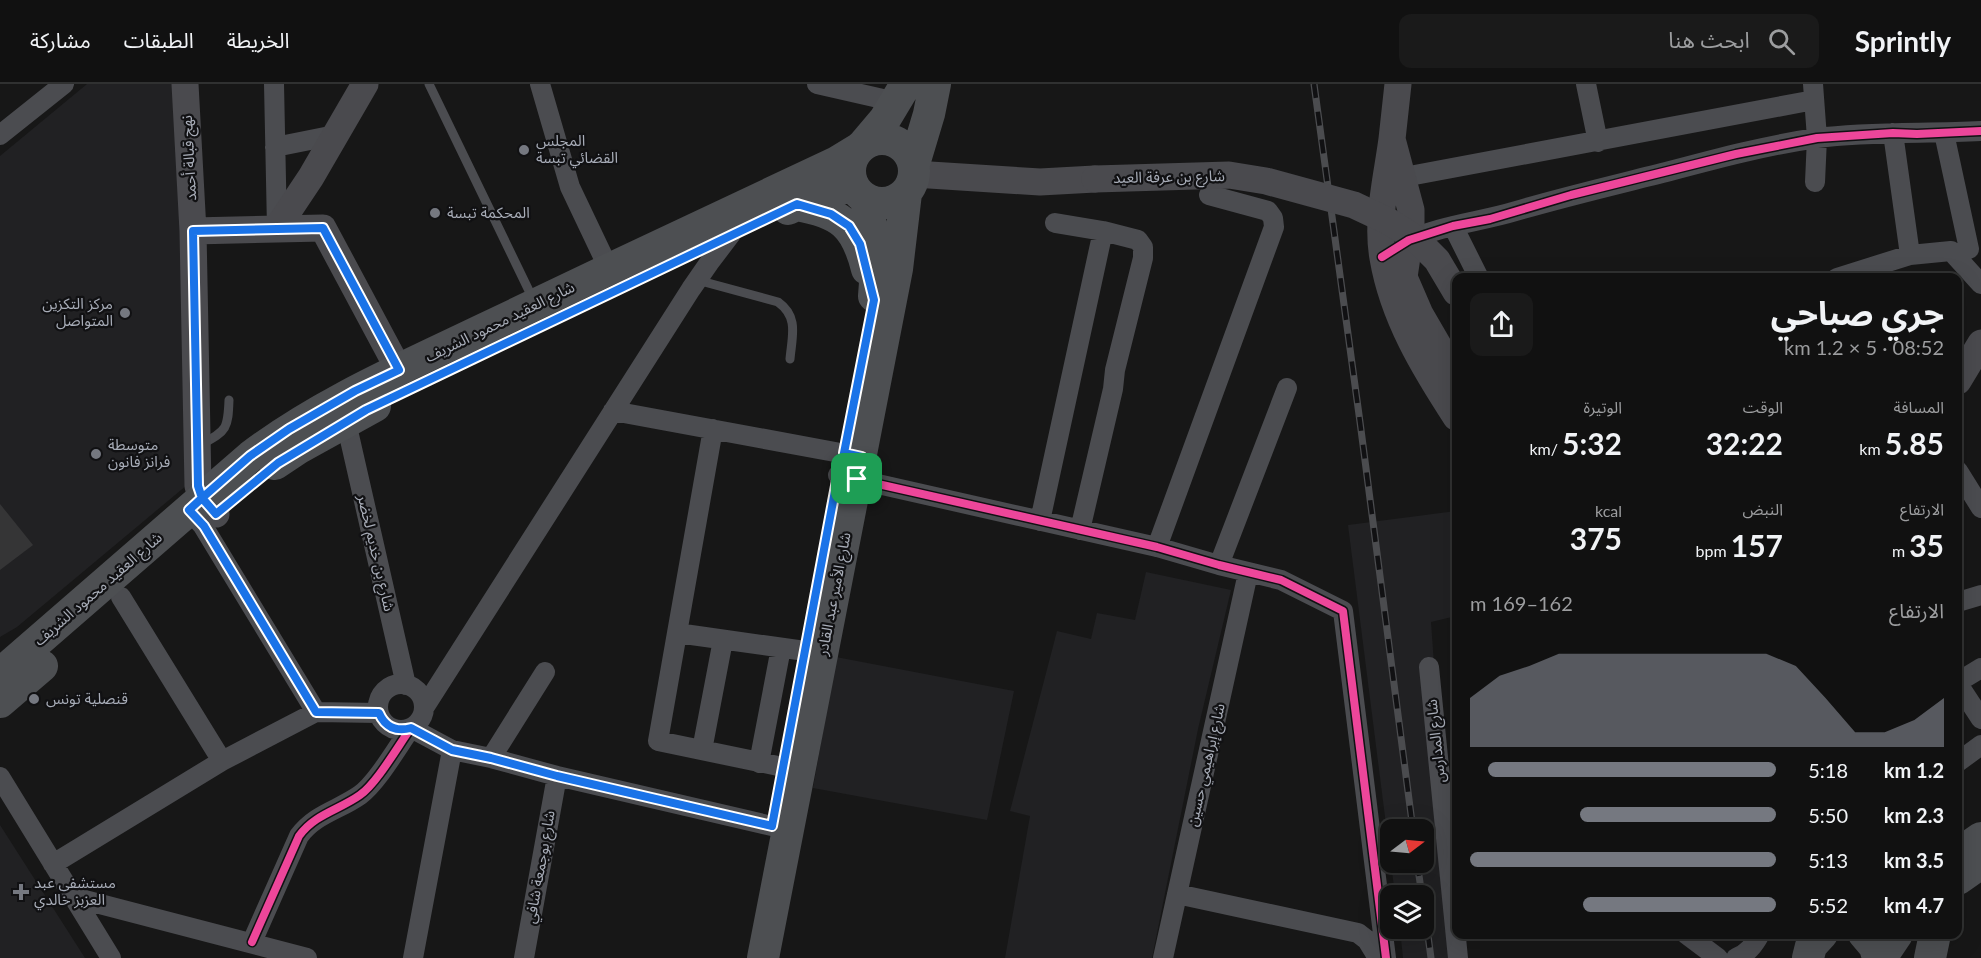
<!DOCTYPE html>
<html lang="ar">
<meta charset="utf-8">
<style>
:root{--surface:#111;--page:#1a1a1a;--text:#f1f3f6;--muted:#9c9d9f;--line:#303131;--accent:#757880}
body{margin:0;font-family:Lato,"Noto Sans Arabic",sans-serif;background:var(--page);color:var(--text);direction:rtl;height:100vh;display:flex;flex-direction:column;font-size:22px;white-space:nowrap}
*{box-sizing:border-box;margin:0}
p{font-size:20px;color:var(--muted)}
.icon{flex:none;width:33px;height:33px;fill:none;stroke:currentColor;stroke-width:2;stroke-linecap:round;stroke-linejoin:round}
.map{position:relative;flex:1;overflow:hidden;direction:ltr}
.side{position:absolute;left:1452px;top:189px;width:510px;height:666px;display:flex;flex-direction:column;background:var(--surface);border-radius:12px;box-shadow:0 6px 24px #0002,0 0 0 2px var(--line);direction:rtl}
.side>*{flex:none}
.needle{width:39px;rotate:74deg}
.fabs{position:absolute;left:1380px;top:735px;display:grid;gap:12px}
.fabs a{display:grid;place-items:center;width:54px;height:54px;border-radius:12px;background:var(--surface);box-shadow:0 6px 24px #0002,0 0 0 2px var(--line);font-size:30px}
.pin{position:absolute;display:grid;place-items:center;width:51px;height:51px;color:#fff;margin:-26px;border-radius:12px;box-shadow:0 3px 9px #0006}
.round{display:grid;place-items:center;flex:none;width:63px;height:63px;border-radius:12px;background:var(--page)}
.headline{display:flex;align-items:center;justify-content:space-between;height:102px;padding:0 18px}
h1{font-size:33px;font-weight:700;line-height:45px}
.figures{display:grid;grid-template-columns:repeat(3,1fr);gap:9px;height:102px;padding:6px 18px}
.figures div{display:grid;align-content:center}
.figures b{font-size:30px;font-weight:700}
.figures small{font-size:16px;font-weight:400}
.figures p{font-size:16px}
.chart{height:168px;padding:12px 18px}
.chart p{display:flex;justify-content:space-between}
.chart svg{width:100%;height:108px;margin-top:6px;fill:var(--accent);opacity:.7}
ul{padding:0 18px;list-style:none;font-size:20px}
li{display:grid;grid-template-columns:96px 72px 1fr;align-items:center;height:45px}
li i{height:15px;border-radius:8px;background:var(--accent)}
header{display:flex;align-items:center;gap:36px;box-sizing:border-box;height:84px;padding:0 30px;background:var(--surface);border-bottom:2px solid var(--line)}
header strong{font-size:28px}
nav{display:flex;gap:33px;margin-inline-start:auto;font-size:21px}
.search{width:420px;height:54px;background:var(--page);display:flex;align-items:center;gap:15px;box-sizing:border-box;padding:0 21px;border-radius:12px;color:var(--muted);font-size:22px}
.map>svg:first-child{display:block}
</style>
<header>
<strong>Sprintly</strong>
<div class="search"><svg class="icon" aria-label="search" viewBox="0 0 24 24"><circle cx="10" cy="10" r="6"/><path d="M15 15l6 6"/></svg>ابحث هنا</div>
<nav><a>الخريطة</a><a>الطبقات</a><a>مشاركة</a></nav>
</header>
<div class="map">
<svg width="1981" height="874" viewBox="0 0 1981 874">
<rect width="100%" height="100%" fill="#171717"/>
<path fill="#212123" d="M87,0H174L193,396L17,543L0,553V72Z
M1456,427V532L1431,538L1455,874H1403L1400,845L1424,844V812L1395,811L1391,779L1424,778V746H1390V772L1348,441Z
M1146,488L1231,506L1198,645L1152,874H1005L1030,732L1010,727L1057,547L1091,555L1097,529L1135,536Z
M836,573L1014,607L987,736L813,704Z
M0,741L85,874H0Z"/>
<path fill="#353536" d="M0,420L33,461L0,486Z"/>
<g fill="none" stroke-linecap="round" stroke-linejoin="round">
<path stroke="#4b4c50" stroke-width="9" d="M429,0L533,215
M697,196L778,218C799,233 792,252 790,275
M202,360C227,347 228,344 229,316"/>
<path stroke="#4b4c50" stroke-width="20" d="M274,0L277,144
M540,0L570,103L609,185
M817,0L896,18
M1586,0L1598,58
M1813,0L1817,54L1815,98
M1893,49L1910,171
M1944,49L1969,165
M0,51L64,0
M275,63L335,51
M1404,93L1814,16
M1453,142L1479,194
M1406,158C1440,141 1480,138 1516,127C1567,112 1619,100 1670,87C1719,74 1768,61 1817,54C1871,47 1926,50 1981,47
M1837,194L1910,171L1951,167L1981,200
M613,327L862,373
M346,338L406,601
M713,345L677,549L805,567
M1958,387L1981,424
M838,391L1157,463L1219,481L1281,496L1343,527L1386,874
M189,426L203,442L316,628
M1040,437L1103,147L1055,139
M1080,446L1113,305L1115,286L1143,174V163L1138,156L1103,147
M1157,463L1274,143L1273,134L1268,127L1209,111
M1219,481L1287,304
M121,513L222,677
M1958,518L1981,511
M677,549L658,657L783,683
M1429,583L1458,874
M1958,598L1981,584
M1958,600L1981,635
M378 623a23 23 0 1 1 46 0a23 23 0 1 1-46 0Z
M424,624L691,205L709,179L731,150
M702,666L723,556
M491,674L545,588
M1958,678L1981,661
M759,679L781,564
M0,693L111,874
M53,780L222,677L316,628L379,629
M1177,810L1358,849L1367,856L1378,874
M73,813L307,874
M1686,850L1718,874
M252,858L299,752C315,730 339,726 360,711C377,699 398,662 411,644L452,666L491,674L557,692L772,742
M413,874L452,666
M524,874L557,692
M1163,874L1248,489
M1736,874C1748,869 1754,861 1760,850"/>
<path stroke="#4a4a4e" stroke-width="27" d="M185,0L193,147L198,402L202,414L216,430
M1392,55L1398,0
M914,90L1040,98L1095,95
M277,144L311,93L365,0
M193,147L323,144L399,286
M1456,292L1420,230L1404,193L1411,146V126L1392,55C1387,93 1376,136 1383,174C1393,233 1424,284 1456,333
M1958,297L1981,259"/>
<path stroke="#4d4f52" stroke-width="32" d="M850 87a32 32 0 1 1 64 0a32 32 0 1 1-64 0Z
M863,61L885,35L906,0
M914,80L929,30L935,0
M866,116L877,172L874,212
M797,121C841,129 856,141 867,185
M788,125C810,115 830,104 854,103
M275,380L299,364L375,322
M0,590L251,372C321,319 403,284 482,246C600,189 718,134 837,78L860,64
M0,618L42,582
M1958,770L1981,754
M1958,795L1981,779
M1864,850L1875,863L1878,874
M763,874L897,185L906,109
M1808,874L1811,862L1822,850
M1881,874L1897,850
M1930,874L1935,850"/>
<g stroke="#4b4c4f" stroke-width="7">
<path id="rail" d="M1314,0L1360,338L1413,746
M1417,778L1422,812
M1424,822L1431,874"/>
</g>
<use href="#rail" stroke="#111113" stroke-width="4.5" stroke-dasharray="14" stroke-linecap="butt"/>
<path stroke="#4a4a4e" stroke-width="27" d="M1095,95L1229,91L1266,97L1354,121L1388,137L1415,154L1437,176L1456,208"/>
<g stroke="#111113" stroke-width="11">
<path id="cycleway" d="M1382,173L1409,156L1453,142L1490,135L1571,111L1736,70L1817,54L1893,49L1917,50L1981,47
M838,391L1157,463L1219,481L1281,496L1343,527L1386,874
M252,858L299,752C315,730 339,726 360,711C377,699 398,662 411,644L452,666L491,674L557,692L772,742"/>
</g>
<use href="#cycleway" stroke="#ed469a" stroke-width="8"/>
</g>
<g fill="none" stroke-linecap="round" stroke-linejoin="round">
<g stroke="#fff" stroke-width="12">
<path id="route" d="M857,395L862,373L844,369L874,216L860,160L849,142L831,130L797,120L366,326L278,379L216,430L202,414L250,372L289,345L355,307L399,286L323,144L193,147L198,402L202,414L189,426L204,442L316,628L379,629C385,643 396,648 411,644L452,666L491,674L557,692L772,742L838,391L857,395"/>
</g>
<use href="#route" stroke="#1a73e8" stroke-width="8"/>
</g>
<g fill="#757880" stroke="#111113" stroke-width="2">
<circle cx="524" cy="66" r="6"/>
<circle cx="435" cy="129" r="6"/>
<circle cx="125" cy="229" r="6"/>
<circle cx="96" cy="370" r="6"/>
<circle cx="34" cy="615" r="6"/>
<path d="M18 799h6v6h6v6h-6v6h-6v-6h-6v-6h6z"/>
</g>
<g text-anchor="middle" stroke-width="4.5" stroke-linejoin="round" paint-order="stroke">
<g font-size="15" fill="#a8adb8" stroke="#111113" text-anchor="start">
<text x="536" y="62">المجلس<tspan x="536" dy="17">القضائي تبسة</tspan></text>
<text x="447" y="134">المحكمة تبسة</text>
<text x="113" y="225" text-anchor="end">مركز التكزين<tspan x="113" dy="17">المتواصل</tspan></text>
<text x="108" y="366">متوسطة<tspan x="108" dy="17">فرانز فانون</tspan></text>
<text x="46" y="620">قنصلية تونس</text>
<text x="34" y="804">مستشفى عبد<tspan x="34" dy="17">العزبز خالدي</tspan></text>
</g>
<g font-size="15" fill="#a8adb8" stroke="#111113">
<text transform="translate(189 74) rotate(-93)" y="5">نهج قبالة أحمد</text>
<text transform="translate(1169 93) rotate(-1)" y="5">شارع بن عرفة العيد</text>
<text transform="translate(500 238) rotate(-26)" y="5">شارع العقيد محمود الشريف</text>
<text transform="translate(376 469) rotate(77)" y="5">شارع بن خديم لخضر</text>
<text transform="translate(98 505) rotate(-41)" y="5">شارع العقيد محمود الشريف</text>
<text transform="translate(834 510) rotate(-79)" y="5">شارع الأمير عبد القادر</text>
<text transform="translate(1436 657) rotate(-96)" y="5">شارع المدارس</text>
<text transform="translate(1206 681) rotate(-77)" y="5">شارع إبراهيمي حسين</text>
<text transform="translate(540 783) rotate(-80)" y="5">شارع بوجمعة شافي</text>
</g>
</g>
</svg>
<div class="fabs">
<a><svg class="needle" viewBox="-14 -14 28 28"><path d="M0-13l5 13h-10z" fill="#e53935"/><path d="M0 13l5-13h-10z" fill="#9c9d9f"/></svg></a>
<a><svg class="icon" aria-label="layers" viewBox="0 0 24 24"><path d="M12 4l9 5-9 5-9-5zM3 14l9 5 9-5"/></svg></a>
</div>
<div class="pin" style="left:857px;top:395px;background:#1e9e55"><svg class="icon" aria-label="arrive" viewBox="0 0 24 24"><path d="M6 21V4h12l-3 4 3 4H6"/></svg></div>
<section class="side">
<div class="headline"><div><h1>جري صباحي</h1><p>08:52 · 5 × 1.2 km</p></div><a class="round"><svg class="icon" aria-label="share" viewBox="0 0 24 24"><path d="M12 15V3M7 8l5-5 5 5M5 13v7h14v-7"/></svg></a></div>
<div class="figures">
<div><p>المسافة</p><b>5.85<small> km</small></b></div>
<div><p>الوقت</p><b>32:22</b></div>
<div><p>الوتيرة</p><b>5:32<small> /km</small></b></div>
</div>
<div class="figures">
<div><p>الارتفاع</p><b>35<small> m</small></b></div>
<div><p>النبض</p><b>157<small> bpm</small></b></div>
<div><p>kcal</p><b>375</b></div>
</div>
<div class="chart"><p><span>الارتفاع</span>162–169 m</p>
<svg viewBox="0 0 160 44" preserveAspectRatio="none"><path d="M0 44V24L10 15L20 11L30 6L40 6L50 6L60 6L70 6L80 6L90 6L100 6L110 11L120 24L130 38L140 38L150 33L160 24V44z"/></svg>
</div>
<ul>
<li><b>1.2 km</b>5:18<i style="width:94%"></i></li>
<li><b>2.3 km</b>5:50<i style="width:64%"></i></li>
<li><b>3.5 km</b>5:13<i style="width:100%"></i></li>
<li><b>4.7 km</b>5:52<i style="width:63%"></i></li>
</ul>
</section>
</div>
